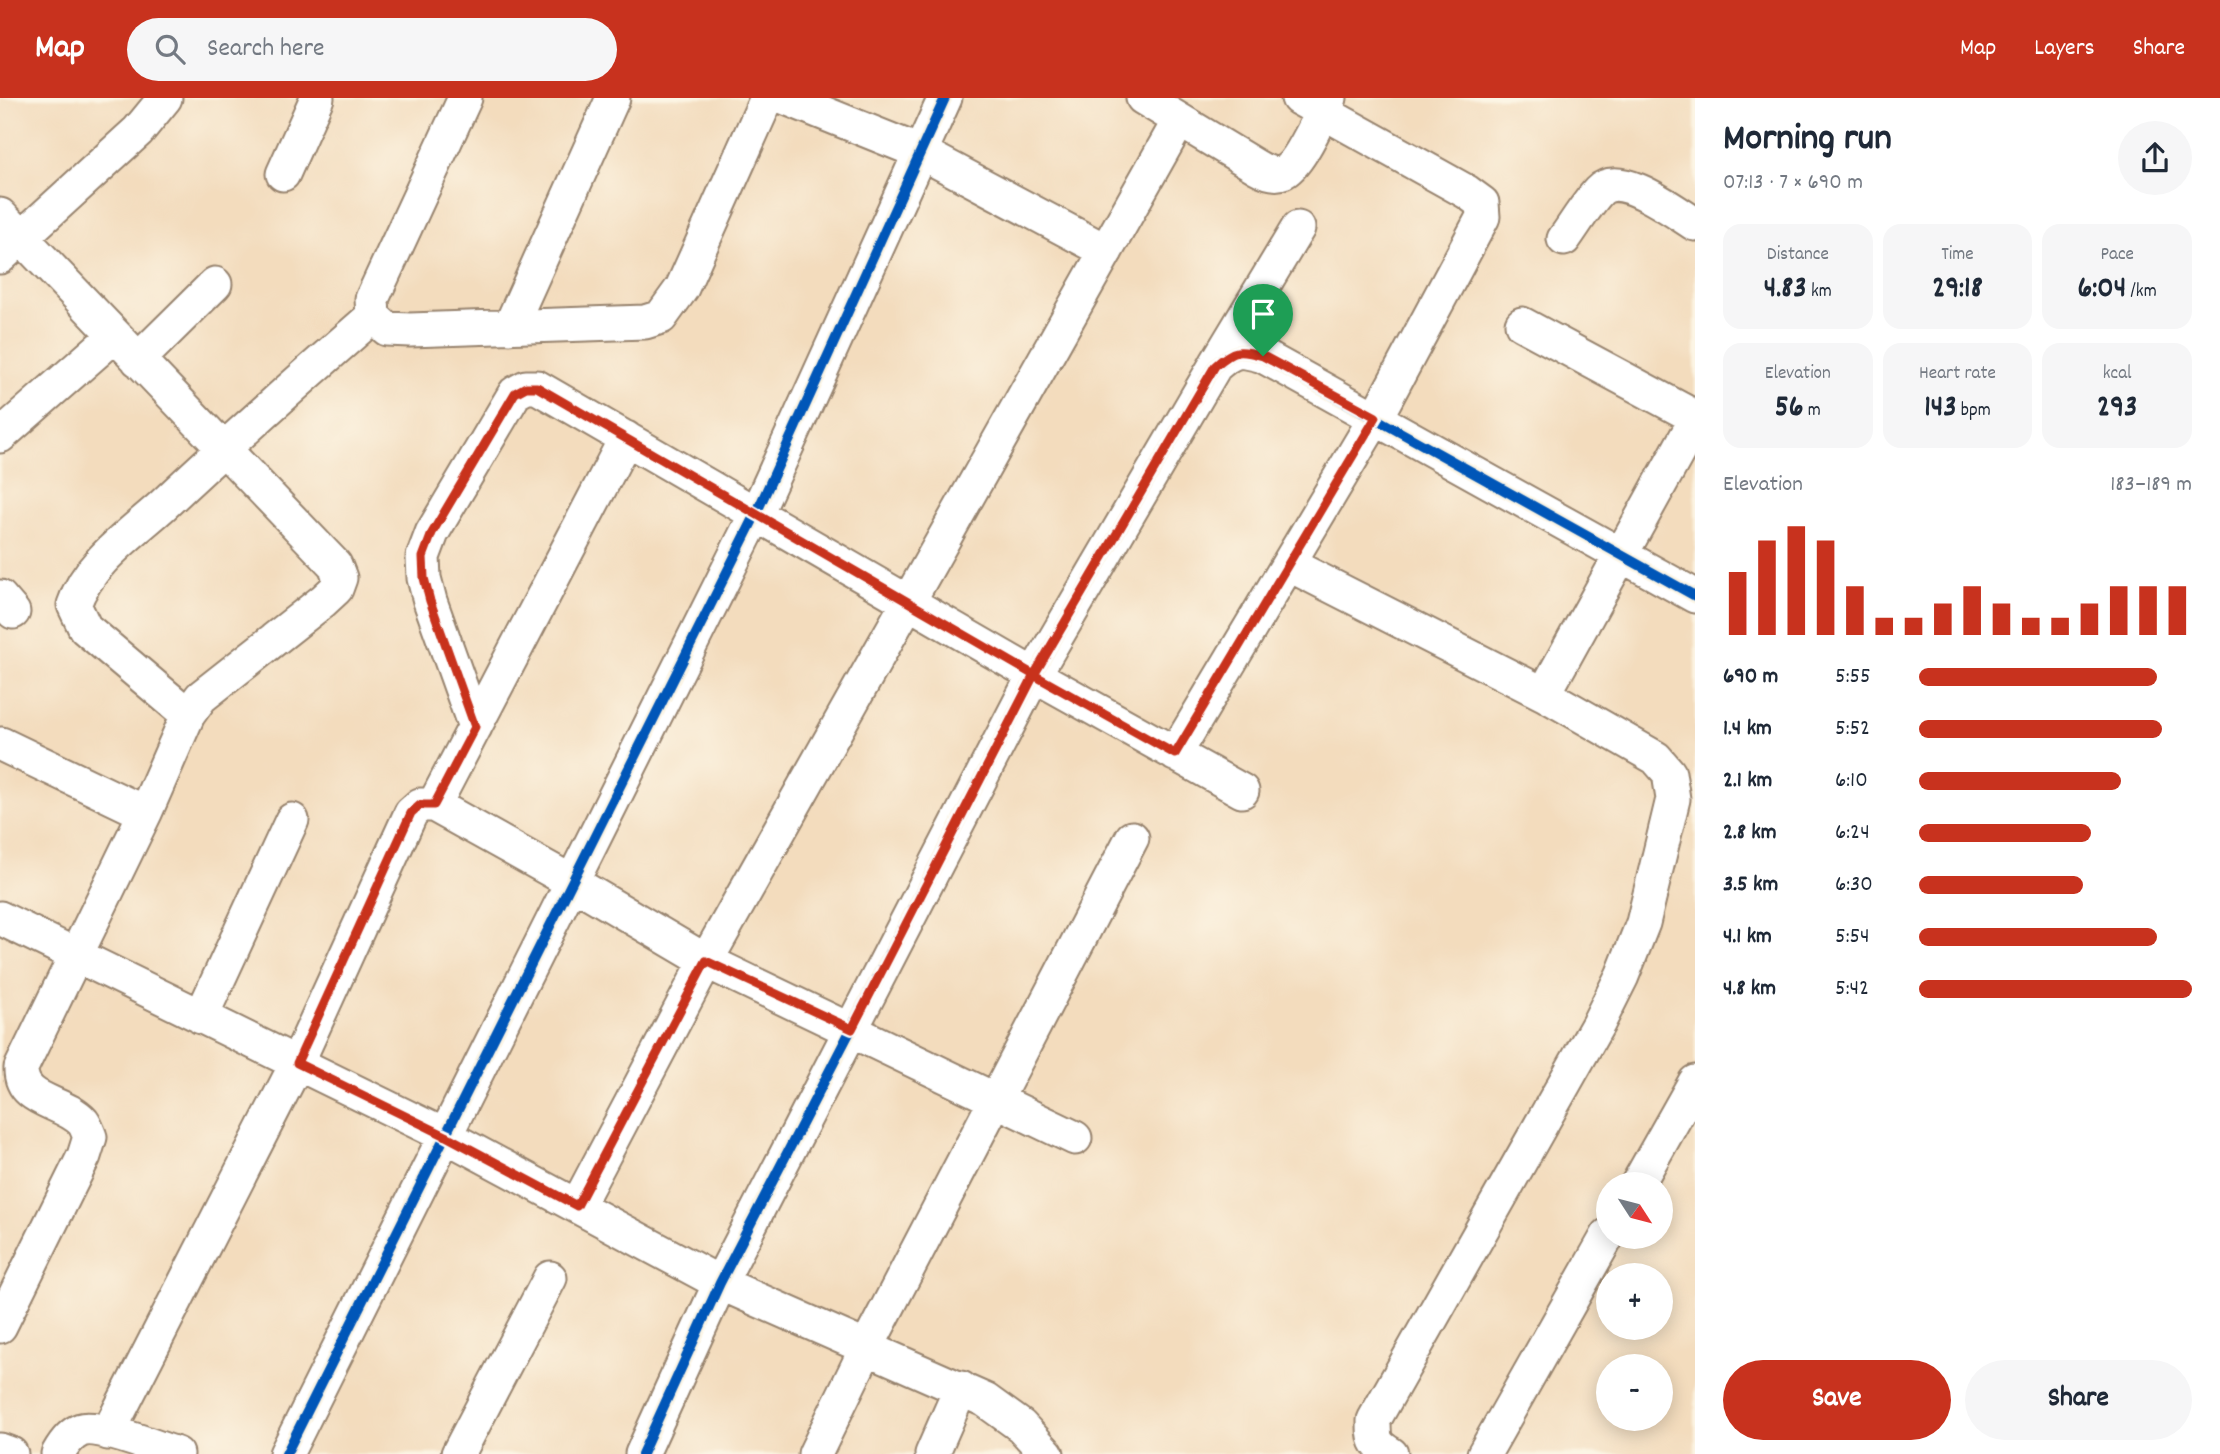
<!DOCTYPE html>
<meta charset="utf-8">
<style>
:root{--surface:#fff;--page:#f6f6f7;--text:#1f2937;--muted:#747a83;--accent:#c8321e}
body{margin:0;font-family:Dekko,sans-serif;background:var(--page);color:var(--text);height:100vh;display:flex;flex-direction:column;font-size:26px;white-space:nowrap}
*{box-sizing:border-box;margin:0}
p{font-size:23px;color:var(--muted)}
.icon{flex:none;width:38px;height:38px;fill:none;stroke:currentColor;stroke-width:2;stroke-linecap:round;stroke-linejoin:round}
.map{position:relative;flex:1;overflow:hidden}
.sheet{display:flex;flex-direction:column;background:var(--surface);width:525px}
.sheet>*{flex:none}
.needle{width:46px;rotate:126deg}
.buttons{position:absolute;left:1596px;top:1074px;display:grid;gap:14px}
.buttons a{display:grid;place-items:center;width:77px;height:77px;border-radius:50%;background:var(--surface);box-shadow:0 4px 18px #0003;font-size:35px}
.pin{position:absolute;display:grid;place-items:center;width:60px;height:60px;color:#fff;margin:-72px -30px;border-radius:50% 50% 50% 0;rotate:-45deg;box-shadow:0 0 7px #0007}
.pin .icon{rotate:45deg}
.round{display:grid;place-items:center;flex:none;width:74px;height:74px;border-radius:37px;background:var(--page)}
.overview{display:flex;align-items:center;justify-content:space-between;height:119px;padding:0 28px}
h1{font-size:38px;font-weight:700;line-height:52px}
.stats{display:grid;grid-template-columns:repeat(3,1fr);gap:10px;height:119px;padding:7px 28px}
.stats div{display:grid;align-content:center;border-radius:18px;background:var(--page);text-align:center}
.stats b{font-size:30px;font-weight:700}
.stats small{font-size:19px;font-weight:400}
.stats p{font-size:19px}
.chart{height:196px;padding:14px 28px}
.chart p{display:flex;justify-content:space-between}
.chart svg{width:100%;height:126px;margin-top:7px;stroke:var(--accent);stroke-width:6}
.primary-button{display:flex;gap:14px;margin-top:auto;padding:14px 28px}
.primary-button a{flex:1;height:80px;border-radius:42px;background:var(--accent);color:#fff;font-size:28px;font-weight:700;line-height:80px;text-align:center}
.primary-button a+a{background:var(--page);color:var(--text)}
ul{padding:0 28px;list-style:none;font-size:23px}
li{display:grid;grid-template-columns:112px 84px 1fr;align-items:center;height:52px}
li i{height:18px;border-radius:9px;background:var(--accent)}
header{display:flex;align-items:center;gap:42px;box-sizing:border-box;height:98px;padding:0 35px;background:var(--accent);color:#fff}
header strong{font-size:33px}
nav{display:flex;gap:38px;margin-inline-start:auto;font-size:24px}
.search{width:490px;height:63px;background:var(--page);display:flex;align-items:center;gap:18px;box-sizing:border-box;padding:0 24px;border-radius:38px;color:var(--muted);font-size:26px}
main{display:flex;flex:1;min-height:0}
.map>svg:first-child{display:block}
</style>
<header>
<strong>Map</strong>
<div class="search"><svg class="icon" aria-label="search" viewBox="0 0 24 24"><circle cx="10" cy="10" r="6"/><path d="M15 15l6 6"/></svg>Search here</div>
<nav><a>Map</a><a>Layers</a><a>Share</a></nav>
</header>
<main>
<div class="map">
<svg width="1695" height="1356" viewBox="0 0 1695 1356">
<rect width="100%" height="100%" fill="#fcf5e5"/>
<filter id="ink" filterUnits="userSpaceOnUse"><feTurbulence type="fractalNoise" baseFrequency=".0143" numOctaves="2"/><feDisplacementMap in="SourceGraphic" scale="14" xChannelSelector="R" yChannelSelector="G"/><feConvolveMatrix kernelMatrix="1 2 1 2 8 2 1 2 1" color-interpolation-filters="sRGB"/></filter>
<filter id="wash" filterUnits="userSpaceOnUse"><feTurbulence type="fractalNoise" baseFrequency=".00686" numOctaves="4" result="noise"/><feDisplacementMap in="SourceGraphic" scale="28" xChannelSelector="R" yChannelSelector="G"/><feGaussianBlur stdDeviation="1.57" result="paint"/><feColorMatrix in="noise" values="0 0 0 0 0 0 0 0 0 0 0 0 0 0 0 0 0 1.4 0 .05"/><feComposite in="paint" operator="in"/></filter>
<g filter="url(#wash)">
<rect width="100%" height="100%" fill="#f3dcbd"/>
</g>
<g filter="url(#ink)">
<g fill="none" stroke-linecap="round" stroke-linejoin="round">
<g stroke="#97836e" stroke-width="37">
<path id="minor" d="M465,0L372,201L373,218L387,231L410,232L645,224L661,219L682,190L767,0
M786,0L920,54L1106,153
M1143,0L1257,69C1264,73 1274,78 1283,74C1299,68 1321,16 1330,0
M283,76L317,0
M0,117L335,467L340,480L336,491L323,503L201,599L188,617L145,715L21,970C20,1005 63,1002 83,1024C86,1028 88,1034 90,1039L84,1058L0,1228
M1564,141C1575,126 1586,107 1599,93C1620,71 1675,114 1695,126
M0,159L138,33L165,0
M1522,226L1695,319
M510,229L613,0
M138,262L215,186
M1216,266L1298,130
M0,338L114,238
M1290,467L1544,596L1695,323
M0,499L13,514
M188,617L85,530L74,507C87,466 131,436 162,408C231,343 302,280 373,218
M475,629L430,503L424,480L423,459L432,435L515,295L526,289H537L1034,577L1242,693
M1,646L145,715
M1175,656L1376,319L1483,119L1482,105L1467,94L1298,0
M434,707L626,340
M0,820L446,1038L720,1185L985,1302L1021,1328L1047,1356
M201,919L292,722
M1637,1087L1695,984
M577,1108L706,863L1179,23
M108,1335L297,965L411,715L420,707H434L572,784L706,863L1075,1040
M0,1352L11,1356
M58,1356C63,1347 70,1336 81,1332C98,1326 157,1350 177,1356
M286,1356L756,416L945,0
M458,1356L550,1180
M642,1356L720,1185L1034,577L1215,268C1234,251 1239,251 1263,258L1695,498
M815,1356L867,1249L1132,740
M932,1356L961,1290
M1391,1356C1374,1346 1374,1341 1374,1322L1598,926L1622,878L1643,825L1673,701L1669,675L1656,660L1544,596
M1484,1356L1608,1137"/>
</g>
<use href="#minor" stroke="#fff" stroke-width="33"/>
<g stroke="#fcf5e5" stroke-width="15">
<path id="cycleway" d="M286,1356L756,416L945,0
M642,1356L720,1185L1034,577L1215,268C1234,251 1239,251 1263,258L1695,498"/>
</g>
<use href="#cycleway" stroke="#0057b8" stroke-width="10"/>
</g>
</g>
<g fill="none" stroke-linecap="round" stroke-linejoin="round" filter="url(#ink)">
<g stroke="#fff" stroke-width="14">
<path id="route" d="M1263,258C1239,251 1234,251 1215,268L1034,577L537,289H526L515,295L432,435L423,459L424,480L430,503L475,629L434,707H420L411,715L297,965L446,1038L577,1108L706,863L852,931L1034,577L1175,656L1376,319L1263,258"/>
</g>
<use href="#route" stroke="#c8321e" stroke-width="9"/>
</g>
</svg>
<div class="buttons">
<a><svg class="needle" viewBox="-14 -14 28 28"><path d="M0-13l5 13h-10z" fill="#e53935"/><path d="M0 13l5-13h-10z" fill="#747a83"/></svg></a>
<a>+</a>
<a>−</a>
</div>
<div class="pin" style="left:1263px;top:258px;background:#1e9e55"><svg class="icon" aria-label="arrive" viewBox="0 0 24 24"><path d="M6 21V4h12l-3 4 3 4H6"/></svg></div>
</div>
<section class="sheet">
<div class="overview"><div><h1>Morning run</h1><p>07:13 · 7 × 690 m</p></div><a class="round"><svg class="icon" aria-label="share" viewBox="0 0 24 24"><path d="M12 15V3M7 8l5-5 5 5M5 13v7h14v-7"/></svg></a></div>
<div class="stats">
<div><p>Distance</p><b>4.83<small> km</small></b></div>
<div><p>Time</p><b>29:18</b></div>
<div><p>Pace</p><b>6:04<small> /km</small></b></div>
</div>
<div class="stats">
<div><p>Elevation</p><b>56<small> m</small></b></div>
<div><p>Heart rate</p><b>143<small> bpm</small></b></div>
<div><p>kcal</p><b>293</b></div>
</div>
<div class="chart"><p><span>Elevation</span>183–189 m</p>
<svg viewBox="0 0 160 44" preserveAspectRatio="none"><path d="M5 44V22M15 44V11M25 44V6M35 44V11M45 44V27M55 44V38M65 44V38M75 44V33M85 44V27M95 44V33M105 44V38M115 44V38M125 44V33M135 44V27M145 44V27M155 44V27"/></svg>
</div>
<ul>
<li><b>690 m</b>5:55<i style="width:87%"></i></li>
<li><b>1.4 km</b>5:52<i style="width:89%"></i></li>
<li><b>2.1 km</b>6:10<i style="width:74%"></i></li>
<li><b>2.8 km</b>6:24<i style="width:63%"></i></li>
<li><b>3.5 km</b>6:30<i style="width:60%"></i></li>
<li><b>4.1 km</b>5:54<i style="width:87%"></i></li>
<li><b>4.8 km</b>5:42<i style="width:100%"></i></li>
</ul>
<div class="primary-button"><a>Save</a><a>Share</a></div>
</section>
</main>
